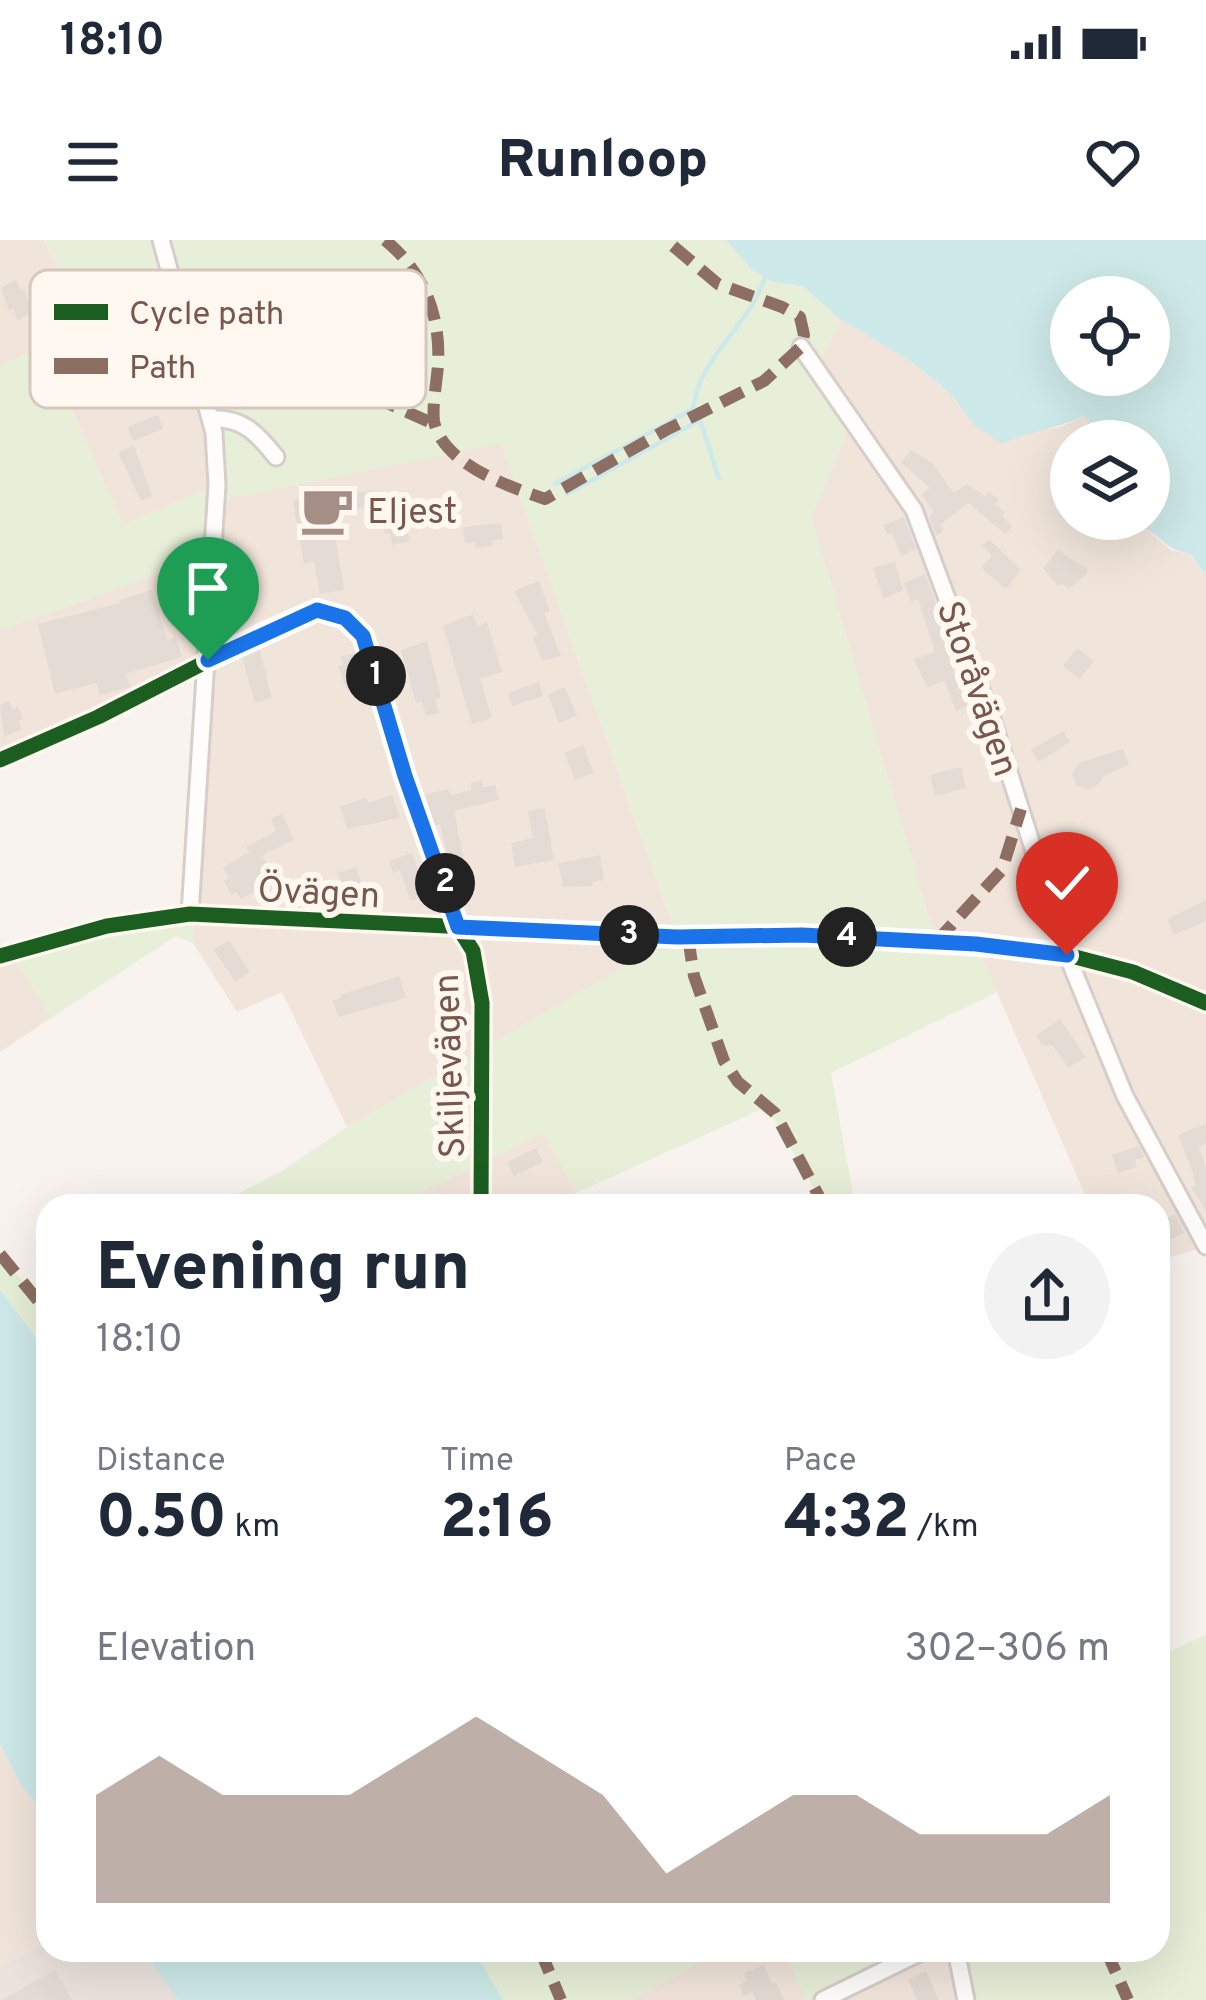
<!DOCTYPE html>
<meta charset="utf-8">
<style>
:root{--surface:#fff;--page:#f2f2f3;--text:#1f2937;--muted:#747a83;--accent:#a58e85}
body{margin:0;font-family:Overpass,sans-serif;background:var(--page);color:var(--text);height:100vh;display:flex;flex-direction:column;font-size:45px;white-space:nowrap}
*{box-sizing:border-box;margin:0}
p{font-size:39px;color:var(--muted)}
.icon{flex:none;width:66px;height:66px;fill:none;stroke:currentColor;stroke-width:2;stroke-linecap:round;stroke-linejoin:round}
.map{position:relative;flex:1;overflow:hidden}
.details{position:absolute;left:36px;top:954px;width:1134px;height:768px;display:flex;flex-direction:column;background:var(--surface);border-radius:36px;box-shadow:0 12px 48px #0002}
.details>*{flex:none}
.controls{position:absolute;left:1050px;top:36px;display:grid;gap:24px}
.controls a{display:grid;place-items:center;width:120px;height:120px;border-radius:50%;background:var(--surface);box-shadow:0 12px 48px #0002;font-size:60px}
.pin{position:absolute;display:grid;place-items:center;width:102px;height:102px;color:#fff;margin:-123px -51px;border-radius:50% 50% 50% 0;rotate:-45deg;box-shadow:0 0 12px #0007}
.pin .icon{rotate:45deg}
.km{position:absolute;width:60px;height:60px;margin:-30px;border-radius:50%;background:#222;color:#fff;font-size:33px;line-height:60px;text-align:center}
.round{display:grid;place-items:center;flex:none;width:126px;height:126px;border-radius:63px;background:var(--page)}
.head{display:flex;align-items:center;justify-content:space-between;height:204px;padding:0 60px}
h1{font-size:66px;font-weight:800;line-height:90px}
.figures{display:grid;grid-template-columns:repeat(3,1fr);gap:18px;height:204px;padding:12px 60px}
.figures div{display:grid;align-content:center}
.figures b{font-size:60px;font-weight:800}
.figures small{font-size:33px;font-weight:400}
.figures p{font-size:33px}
.chart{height:336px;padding:24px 60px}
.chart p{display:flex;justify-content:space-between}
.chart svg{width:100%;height:216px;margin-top:12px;fill:var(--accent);opacity:.7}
.status{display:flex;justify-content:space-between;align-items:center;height:84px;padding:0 60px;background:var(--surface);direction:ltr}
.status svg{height:33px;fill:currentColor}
header{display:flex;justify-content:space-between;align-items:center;height:156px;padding:0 60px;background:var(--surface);font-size:54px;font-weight:800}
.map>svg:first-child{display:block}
</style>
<div class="status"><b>18:10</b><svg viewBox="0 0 49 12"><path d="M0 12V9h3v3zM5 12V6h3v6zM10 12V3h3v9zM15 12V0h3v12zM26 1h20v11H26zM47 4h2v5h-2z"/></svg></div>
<header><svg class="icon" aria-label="menu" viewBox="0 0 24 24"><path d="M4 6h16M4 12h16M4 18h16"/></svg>Runloop<svg class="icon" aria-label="heart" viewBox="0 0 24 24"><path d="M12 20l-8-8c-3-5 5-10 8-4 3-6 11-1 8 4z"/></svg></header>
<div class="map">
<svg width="1206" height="1760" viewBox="0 0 1206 1760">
<rect width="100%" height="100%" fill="#f8f3ee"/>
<path fill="#f1e5db" d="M0,0H44L86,87L0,126Z
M840,79L913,123L950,153L974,185L1027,192L1061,187L1084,176L1090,180L1057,219L1071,246V279H1108L1119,286H1143L1172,311L1188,313L1206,335V1006L1158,1021V966H1090L976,704L936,702L811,277L854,176L820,123Z
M189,105L217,245L123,285L69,164Z
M501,203L677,697L347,887L282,752L237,772L193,703L210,447L215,425L0,515V390L215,313L216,261Z
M16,719L51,778L0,812V725Z
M544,892L576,953L550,966H392Z
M0,1504L19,1542L48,1581V1702L0,1727Z
M723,1710H783L807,1760H630Z
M925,1710H956L966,1760H823Z"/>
<path fill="#ebe3de" d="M48,1702V1710H142L178,1760H0V1727Z"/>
<path fill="#e7efd8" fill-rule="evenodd" d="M44,0H726L752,30L773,42L803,45L840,79L820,123L854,176L811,277L936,701L976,703L997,752L831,833L855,966H821L823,964L767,867L576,953L544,893L392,966H214L282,931L347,887L677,696L501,204L217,261L215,313L0,390V126L86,87ZM189,106L214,193L217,245L123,285L69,165Z
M196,681L193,703L176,696L51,778L16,719L111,693Z
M0,1014L36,1057L48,1051V1114L0,1050Z
M1206,1395V1760H966L956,1710H1158V1417Z
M473,1710H723L630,1760H503Z
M783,1710H925L823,1760H807Z"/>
<path fill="#cee9e9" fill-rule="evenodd" d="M726,0H1206V335L1189,313C1168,311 1163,298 1146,289C1133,282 1121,287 1108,279H1149V201H1072L1089,181L1084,176C1057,189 1029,191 1002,204L974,185L950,153L913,123L840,79L803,46L773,42L752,30ZM1149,57V135H1071V57Z
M0,1050L48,1114V1581L19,1542L0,1504Z
M142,1710H473L503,1760H178Z"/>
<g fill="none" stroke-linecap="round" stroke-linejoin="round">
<path stroke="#cee9e9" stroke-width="4.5" d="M555,244L693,169C700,114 749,88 765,37
M567,254L700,180L719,239"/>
</g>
<path fill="#e5dbd5" d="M16,40L21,50L24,48L32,72L18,80L13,69L9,71L1,47Z
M158,175L163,189L133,201L128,187Z
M134,206L152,256L141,261L118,212Z
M911,210L933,224L954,253L966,244L985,256L989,251L999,260L995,264L1005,272L1002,276L1013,286L1005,294L968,263L940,285L944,290L936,296L929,276L934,272L921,255L930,248L901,222Z
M373,250L376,265L345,271L342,256Z
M309,257L311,269L330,266L344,350L320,354L314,322L304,324L293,260Z
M400,259L410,301L393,305L390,293L385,294L378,264Z
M904,277L916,309L901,316L892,293L887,295L883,285Z
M501,283L503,299L492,300L493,306L476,308L475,302L465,303L463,287Z
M989,299L1021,330L1006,349L981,328L992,316L982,306Z
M1058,310L1087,329V334L1069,349L1061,343L1058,346L1043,328Z
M895,322L903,350L884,359L873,328Z
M925,334L953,409L947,411L956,437L962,435L972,465L956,471L945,441L927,447L914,419L935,412L918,359L911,362L904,343Z
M539,341L550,371L544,373L561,416L542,421L533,398L538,396L514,351Z
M152,350L167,400L176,397L182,417L126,434L130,447L100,455L96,443L55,454L38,384L120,363L119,360Z
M473,374L478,386L487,382L502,432L480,438L492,478L472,484L443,386Z
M427,401L441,457L435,459L439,473L426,476L422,462L416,463L401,410Z
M259,408L272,458L255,463L242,417Z
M1077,408L1094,421L1080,439L1063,426Z
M357,413L362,449L347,451L338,426L343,425L341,416Z
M539,442L543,456L512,466L508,453Z
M565,447L577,476L559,483L548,455Z
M9,461L13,470L18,467L23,479L18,481L22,489L4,497L0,465Z
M1063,491L1070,502L1039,522L1031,510Z
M583,505L594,533L575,540L564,513Z
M1123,509L1129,525L1103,536L1098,545L1088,550L1077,546L1072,534L1078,523Z
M961,527L966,548L935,556L930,535Z
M482,540L483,548L495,545L499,560L454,571L466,630L452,633L440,584L435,585L425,555L448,549L450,555L472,550L470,543Z
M392,555L400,578L347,589L340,566L366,558L368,563Z
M545,568L554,620L515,627L511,603L533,598L528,571Z
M282,574L294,600L266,613L263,617L271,632L253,642L257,650L241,659L237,652L232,655L224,641L229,638L223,627L249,612L246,607L276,591L271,578Z
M412,613L426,655L410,661L400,630L393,633L389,621Z
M600,615L604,640L592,642L593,646L563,647L559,623Z
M356,627L362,645L351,649L350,669L331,668L333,647H343L338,633Z
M1206,660V681L1174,695L1167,679Z
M229,700L250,732L235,742L214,710Z
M399,736L406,758L338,777L333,761L341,758L340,755Z
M453,761L463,797L448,802L445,793L440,794L435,777L440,776L437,766Z
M1060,779L1086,817L1068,828L1053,806L1042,805L1036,795Z
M1206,884V903L1199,906L1206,928V971L1191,947L1195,945L1193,933L1178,895Z
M1139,906L1144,917L1135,920L1137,927L1118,933L1112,915Z
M536,908L543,922L514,936L507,922Z
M1175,975L1185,993L1158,1004V981Z
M764,1725L772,1744L776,1742L784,1760H756L752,1752L744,1756L739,1745L747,1741L744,1733Z
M55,1730L72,1760H2L23,1748Z
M926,1731L939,1760H917L908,1740Z"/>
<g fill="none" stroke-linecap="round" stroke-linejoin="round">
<g stroke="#d7ceca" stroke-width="21">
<path id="minor" d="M161,0L214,193L217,245L190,674
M801,107L914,270L993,482L1067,715L1125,856L1206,1006
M210,179C242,177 257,193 276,217
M0,520L98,477L266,391L317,369L345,378L363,396L371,417L405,536L458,687L473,711L482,763L481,966
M0,716L107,686L190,674L677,697L802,695L1052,711L1133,732L1206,763
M956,1710L966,1760
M823,1760L925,1710"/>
</g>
<use href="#minor" stroke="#fefdfc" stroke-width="15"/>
<path stroke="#8d6e63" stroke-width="12" stroke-dasharray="24 12" stroke-linecap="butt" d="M385,0C423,31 441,75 438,124C437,142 432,164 434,181C442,224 510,247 545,259L666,190L764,141L801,107L804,95L800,77L782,67L718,44L666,0
M204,157L259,141L278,147L298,144L322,134L434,184
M688,697L694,736L724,821L738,842L775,873L824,966
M936,702L1002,630L1021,569
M0,1014L48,1073
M540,1710L561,1760
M1106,1710L1128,1760"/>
<g stroke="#fff8f0" stroke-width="22">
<path id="cycleway" d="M0,520L98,477L266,391L317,369L345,378L363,396L371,417L405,536L458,687L473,711L482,763L481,966
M0,716L107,686L190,674L677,697L802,695L1052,711L1133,732L1206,763"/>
</g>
<use href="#cycleway" stroke="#1b5e20" stroke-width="15"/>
</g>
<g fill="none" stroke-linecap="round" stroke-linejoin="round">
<g stroke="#fff" stroke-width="24">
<path id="route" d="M208,420L317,370L345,378L363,396L405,536L458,687L677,697L802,695L976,704L1067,715"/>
</g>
<use href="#route" stroke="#1a73e8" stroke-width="15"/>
</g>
<defs>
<g id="cafe-bare" transform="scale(4.14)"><path d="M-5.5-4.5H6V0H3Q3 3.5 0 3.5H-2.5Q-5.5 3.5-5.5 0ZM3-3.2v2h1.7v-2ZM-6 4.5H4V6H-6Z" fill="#a58e85" stroke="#fff8f0" stroke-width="2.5" paint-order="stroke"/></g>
</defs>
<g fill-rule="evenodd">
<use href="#cafe-bare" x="327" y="270"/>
</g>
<g text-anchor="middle" stroke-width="12" stroke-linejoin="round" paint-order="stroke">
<g font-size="36" fill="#78574c" stroke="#fff8f0" text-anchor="start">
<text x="367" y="283">Eljest</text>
</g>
<g font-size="36" fill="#78574c" stroke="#fff8f0">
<text transform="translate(979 448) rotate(71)" y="13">Storåvägen</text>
<text transform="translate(319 651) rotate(3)" y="13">Övägen</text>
<text transform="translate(448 826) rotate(-92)" y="13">Skiljevägen</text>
</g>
</g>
<rect x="30" y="30" width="396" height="138" rx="18" fill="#fff8f0" stroke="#d6c8bf" stroke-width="3"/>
<rect x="54" y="64" width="54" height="16" fill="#1b5e20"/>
<rect x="54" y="118" width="54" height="16" fill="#8d6e63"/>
<g font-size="33" fill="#78574c">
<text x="129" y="84">Cycle path</text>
<text x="129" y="138">Path</text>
</g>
</svg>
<div class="controls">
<a><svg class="icon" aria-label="locate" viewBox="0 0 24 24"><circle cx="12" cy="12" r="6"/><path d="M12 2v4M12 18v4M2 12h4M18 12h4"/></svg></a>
<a><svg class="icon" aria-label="layers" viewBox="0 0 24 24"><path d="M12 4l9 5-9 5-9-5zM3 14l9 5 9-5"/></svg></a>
</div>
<div class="pin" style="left:208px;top:420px;background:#1e9e55"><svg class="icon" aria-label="arrive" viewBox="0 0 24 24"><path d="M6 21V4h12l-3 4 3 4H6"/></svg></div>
<div class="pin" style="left:1067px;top:715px;background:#d93025"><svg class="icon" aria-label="check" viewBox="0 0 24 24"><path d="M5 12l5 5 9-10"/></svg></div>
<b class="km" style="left:376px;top:436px">1</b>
<b class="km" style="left:445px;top:643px">2</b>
<b class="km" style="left:629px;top:695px">3</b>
<b class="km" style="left:847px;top:697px">4</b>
<section class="details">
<div class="head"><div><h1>Evening run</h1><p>18:10</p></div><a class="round"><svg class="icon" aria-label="share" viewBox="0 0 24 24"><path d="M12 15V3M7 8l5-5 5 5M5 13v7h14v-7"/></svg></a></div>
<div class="figures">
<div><p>Distance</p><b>0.50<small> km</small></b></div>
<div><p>Time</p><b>2:16</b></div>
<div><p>Pace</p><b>4:32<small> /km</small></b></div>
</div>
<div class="chart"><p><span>Elevation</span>302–306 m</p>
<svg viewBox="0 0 160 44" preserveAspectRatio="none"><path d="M0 44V22L10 14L20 22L30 22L40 22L50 14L60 6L70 14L80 22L90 38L100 30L110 22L120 22L130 30L140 30L150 30L160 22V44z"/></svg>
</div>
</section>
</div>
